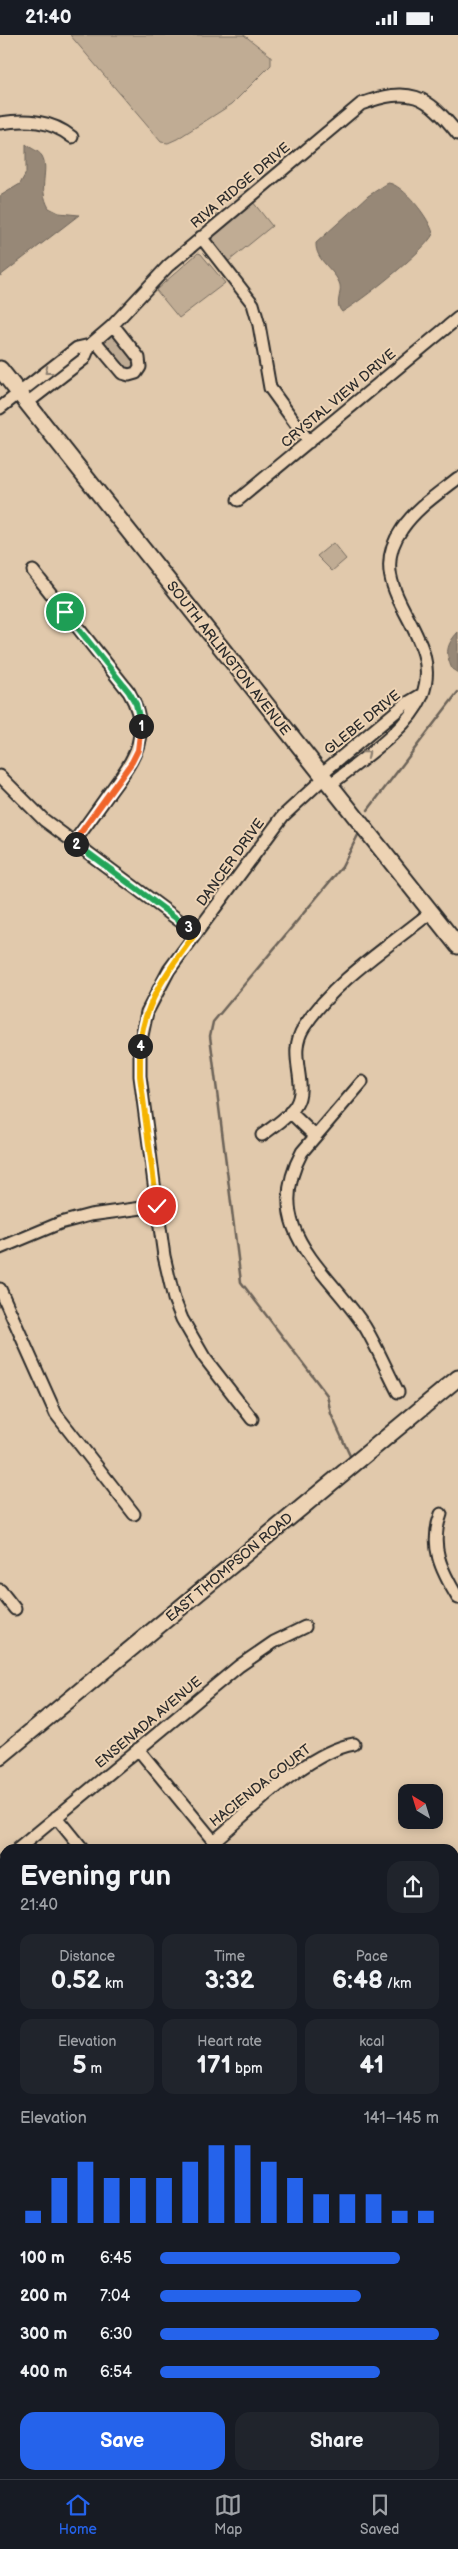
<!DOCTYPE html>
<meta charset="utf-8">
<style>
:root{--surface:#171b24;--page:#20242c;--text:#f1f3f6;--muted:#9ea1a6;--line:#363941;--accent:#2563eb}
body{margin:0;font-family:"Balsamiq Sans",sans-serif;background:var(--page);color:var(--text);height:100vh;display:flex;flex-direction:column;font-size:19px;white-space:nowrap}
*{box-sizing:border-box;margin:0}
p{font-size:16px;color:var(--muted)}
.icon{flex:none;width:28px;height:28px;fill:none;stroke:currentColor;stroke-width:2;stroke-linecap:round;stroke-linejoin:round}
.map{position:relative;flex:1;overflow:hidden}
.side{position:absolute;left:0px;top:1809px;width:459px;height:636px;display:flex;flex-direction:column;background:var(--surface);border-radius:15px 15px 0 0;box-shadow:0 2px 12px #0003}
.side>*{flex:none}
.needle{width:32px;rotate:322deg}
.tools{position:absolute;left:398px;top:1749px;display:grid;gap:10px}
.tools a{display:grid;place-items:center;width:45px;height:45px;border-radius:10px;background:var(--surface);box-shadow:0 2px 12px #0003;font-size:25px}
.pin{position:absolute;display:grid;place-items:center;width:42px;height:42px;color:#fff;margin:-21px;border:2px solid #fff;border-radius:50%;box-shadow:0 1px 5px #0007}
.km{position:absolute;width:25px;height:25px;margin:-12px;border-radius:50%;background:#222;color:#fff;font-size:14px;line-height:25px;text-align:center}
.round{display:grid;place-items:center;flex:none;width:52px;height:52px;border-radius:15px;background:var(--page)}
.overview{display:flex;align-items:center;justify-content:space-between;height:85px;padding:0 20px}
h1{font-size:28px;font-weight:700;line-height:38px}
.stats{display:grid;grid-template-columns:repeat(3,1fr);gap:8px;height:85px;padding:5px 20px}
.stats div{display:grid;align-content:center;border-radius:12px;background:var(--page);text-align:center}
.stats b{font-size:25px;font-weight:700}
.stats small{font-size:14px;font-weight:400}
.stats p{font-size:14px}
.chart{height:140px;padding:10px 20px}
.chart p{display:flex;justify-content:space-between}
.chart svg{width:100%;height:90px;margin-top:5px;stroke:var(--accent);stroke-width:6}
.button{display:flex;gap:10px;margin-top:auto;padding:10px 20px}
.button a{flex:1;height:58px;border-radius:15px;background:var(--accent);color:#fff;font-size:20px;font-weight:700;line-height:58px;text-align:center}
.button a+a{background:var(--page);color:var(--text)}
ul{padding:0 20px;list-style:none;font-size:16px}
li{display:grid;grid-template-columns:80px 60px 1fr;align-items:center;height:38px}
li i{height:12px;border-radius:6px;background:var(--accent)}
.status{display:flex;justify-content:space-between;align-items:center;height:35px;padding:0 25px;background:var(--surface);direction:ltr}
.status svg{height:14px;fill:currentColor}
.menu{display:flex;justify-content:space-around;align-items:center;height:70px;border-top:1px solid var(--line);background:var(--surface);font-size:14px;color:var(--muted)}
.menu a{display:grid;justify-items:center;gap:2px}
.menu .active{color:var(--accent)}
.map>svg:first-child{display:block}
</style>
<div class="status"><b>21:40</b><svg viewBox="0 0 49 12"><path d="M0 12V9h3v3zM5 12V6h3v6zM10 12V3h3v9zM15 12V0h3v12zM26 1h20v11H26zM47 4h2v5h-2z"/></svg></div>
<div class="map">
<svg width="458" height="2444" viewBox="0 0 458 2444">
<rect width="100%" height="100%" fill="#e1c9ac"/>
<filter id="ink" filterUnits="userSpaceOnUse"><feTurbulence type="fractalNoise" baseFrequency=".02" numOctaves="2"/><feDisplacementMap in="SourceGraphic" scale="10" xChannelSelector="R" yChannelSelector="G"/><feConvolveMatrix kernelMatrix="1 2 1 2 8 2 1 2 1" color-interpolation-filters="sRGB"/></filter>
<g filter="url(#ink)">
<path fill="#c0ac94" stroke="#766c60" d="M70,0H244L271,21V30L232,69L177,104L168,108L161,107Z
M249,162L272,191L224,230L201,202Z
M198,218L201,219L225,248L179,283L156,255Z
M111,292L139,323L131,340L95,306Z
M333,508L346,524L332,536L317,521Z"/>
<path fill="#978877" stroke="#6c6359" d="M26,109C31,114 38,115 42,121C50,135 37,152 49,173L59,178L79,180L0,241V161L20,149L26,138Z
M388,148C403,149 431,185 433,199C426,215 360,267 342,277C334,269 342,259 340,250C335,234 315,226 316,208L368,161Z
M458,597V638L452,634C445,618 446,610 458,597Z"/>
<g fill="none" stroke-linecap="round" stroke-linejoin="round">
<path stroke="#6c6359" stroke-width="2.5" d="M368,775L458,657
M351,1423L331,1379L327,1360L241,1247L210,1001L213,987L342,832L358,800"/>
<g stroke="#2b2b2b" stroke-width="15">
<path id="minor" d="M0,88C26,84 51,85 72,102
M201,202L253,269L259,290L270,353L309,407
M95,306L122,338L129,340L136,338L140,332L139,323L113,290
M27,368L84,324L90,310L111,292L168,231L361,69C410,51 426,59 458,99
M0,373L77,313L90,310
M238,465L458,283
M33,536L129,657C153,699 135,723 110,757C98,774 86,791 74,807
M321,739L404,670L421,660
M0,741L44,785L196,898
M330,750C359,726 407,696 422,661C447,598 358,556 402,494C416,473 439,458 458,443
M362,1047L302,1117C260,1195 327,1234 365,1292C377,1312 387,1336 398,1357
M290,1077L315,1101
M262,1100C273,1092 289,1082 296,1070C309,1048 286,1020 304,992C335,945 387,913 431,877
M0,1213L60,1188L90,1180L157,1171
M0,1254L56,1379L134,1479
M252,1384L204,1322L182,1284L174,1264L164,1221L157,1171L140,1041V1010L147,977L169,935L283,781L324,743
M441,1479C429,1511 441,1535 458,1563
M0,1555L15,1574
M138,1714L220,1814
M56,1782L82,1814
M214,1806C251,1775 307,1717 354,1709
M18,1814L239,1631L274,1607L305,1592
M0,1829L5,1825
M0,1894L5,1901
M454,1973L458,1971
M0,2087L5,2093
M454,2107H458
M0,2280L5,2286
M454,2351H458
M0,2378L5,2373
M325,2440V2444"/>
</g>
<g stroke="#2b2b2b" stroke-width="19">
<path id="major" d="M0,334L458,911
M0,1722L458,1343"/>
</g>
<use href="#minor" stroke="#edd3b4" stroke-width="11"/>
<use href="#major" stroke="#edd3b4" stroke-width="15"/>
</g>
<defs><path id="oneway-chevron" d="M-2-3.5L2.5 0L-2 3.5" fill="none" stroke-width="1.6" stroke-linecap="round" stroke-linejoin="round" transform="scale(1.25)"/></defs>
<g stroke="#8c7f70">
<use href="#oneway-chevron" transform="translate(48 336) rotate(142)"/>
<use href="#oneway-chevron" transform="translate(367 719) rotate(-39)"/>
</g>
</g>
<g fill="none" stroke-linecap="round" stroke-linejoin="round" filter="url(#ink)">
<g stroke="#fff" stroke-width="10">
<path id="split-1" d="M65,577L129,657L136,669L141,691"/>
</g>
<g stroke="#fff" stroke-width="10">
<path id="split-2" d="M76,809L74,807L132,727L138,715L141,691"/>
</g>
<g stroke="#fff" stroke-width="10">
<path id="split-3" d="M76,809L188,892"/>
</g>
<g stroke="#fff" stroke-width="10">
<path id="split-4" d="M140,1011C144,966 170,933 196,898L188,892"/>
</g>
<g stroke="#fff" stroke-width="10">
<path id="split-5" d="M140,1011V1041L157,1171"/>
</g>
<use href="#split-1" stroke="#22a559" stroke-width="6"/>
<use href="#split-2" stroke="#f0652b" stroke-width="6"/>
<use href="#split-3" stroke="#22a559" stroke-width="6"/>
<use href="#split-4" stroke="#f5b400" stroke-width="6"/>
<use href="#split-5" stroke="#f5b400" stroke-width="6"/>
</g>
<g text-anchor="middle" stroke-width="4" stroke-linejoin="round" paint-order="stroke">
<g font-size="14" fill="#2b2b2b" stroke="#edd3b4">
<text transform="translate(240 150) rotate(-40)" y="5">RIVA RIDGE DRIVE</text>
<text transform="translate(338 363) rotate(-40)" y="5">CRYSTAL VIEW DRIVE</text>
<text transform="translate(229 623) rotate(52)" y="5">SOUTH ARLINGTON AVENUE</text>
<text transform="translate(362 687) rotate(-39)" y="5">GLEBE DRIVE</text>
<text transform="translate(230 827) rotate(-54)" y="5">DANCER DRIVE</text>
<text transform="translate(229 1532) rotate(-40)" y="5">EAST THOMPSON ROAD</text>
<text transform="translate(148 1687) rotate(-40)" y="5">ENSENADA AVENUE</text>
<text transform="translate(260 1750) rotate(-38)" y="5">HACIENDA COURT</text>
</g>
</g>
</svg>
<div class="tools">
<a><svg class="needle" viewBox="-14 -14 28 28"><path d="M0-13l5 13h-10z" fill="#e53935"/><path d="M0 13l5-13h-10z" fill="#9ea1a6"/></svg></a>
</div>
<div class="pin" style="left:65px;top:577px;background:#1e9e55"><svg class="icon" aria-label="arrive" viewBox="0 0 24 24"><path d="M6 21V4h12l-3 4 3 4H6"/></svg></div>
<div class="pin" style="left:157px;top:1171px;background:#d93025"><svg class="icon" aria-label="check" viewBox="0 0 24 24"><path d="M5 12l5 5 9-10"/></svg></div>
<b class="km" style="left:141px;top:691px">1</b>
<b class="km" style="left:76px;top:809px">2</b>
<b class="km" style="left:188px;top:892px">3</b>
<b class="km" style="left:140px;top:1011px">4</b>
<section class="side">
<div class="overview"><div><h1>Evening run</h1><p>21:40</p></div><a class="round"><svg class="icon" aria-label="share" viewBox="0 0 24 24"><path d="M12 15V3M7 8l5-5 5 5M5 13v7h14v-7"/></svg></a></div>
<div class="stats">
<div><p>Distance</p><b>0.52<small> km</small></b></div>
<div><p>Time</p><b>3:32</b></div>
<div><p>Pace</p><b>6:48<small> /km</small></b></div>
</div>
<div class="stats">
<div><p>Elevation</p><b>5<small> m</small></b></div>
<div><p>Heart rate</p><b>171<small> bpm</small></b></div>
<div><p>kcal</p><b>41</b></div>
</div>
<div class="chart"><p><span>Elevation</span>141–145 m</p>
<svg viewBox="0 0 160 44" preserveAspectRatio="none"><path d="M5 44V38M15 44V22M25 44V14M35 44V22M45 44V22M55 44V22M65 44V14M75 44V6M85 44V6M95 44V14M105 44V22M115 44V30M125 44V30M135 44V30M145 44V38M155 44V38"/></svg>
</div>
<ul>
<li><b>100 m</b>6:45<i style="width:86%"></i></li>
<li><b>200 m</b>7:04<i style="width:72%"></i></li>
<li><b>300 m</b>6:30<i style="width:100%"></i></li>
<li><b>400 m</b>6:54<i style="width:79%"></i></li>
</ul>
<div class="button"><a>Save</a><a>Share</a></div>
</section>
</div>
<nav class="menu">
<a class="active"><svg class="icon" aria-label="home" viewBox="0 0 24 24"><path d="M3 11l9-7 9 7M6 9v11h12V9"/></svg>Home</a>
<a><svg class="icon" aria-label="map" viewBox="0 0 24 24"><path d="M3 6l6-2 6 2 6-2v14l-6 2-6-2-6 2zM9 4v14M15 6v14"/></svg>Map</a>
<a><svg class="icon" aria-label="saved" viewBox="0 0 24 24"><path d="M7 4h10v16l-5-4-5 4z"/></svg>Saved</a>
</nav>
